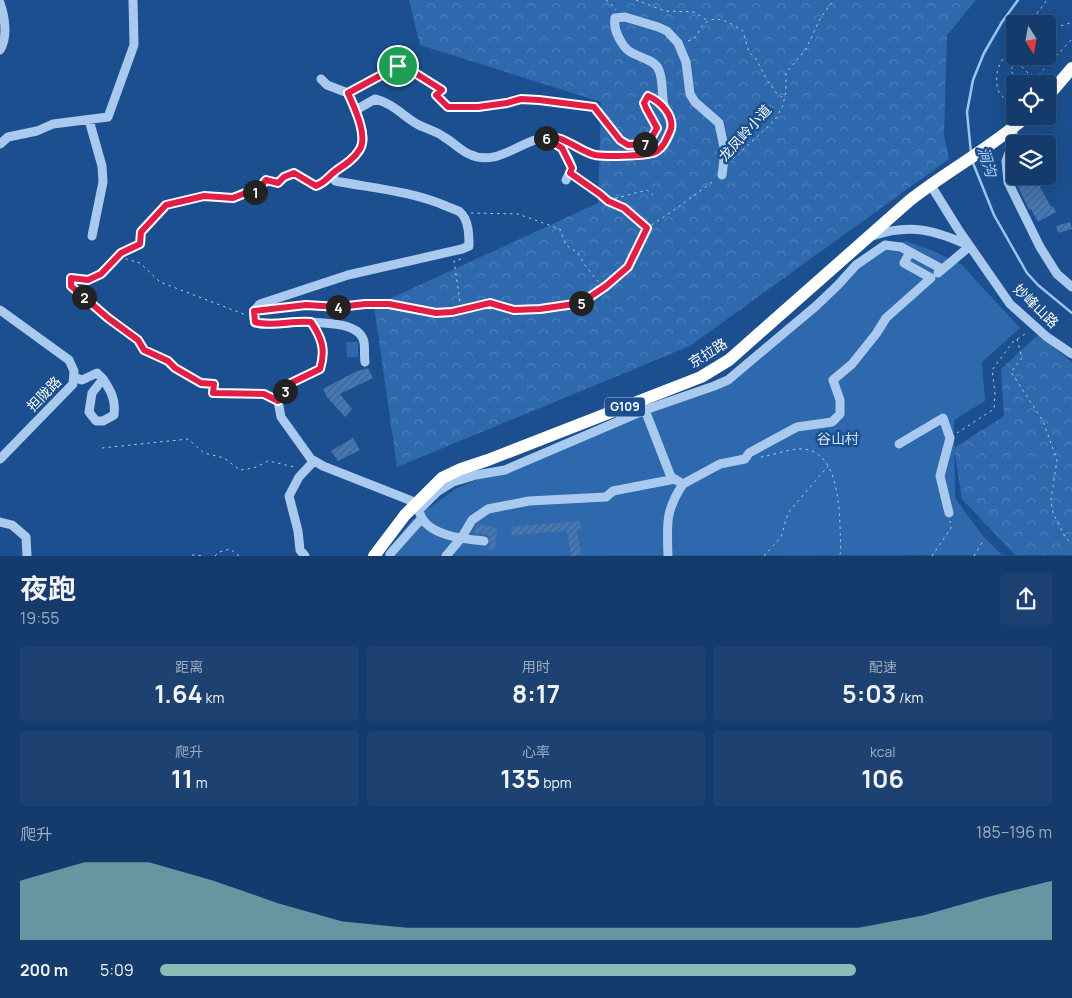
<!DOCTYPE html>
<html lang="zh">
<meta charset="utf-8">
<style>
:root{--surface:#143b6b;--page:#1d4271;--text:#f1f3f6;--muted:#9dadc1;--line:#33557e;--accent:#8bbbb9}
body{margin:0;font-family:Manrope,"Noto Sans SC",sans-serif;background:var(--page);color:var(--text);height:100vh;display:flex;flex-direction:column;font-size:19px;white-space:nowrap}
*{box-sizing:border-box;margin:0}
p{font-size:16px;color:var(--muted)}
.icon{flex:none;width:28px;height:28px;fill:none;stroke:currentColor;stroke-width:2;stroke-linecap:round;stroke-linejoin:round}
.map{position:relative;height:556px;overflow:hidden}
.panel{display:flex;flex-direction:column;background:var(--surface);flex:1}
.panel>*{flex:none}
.needle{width:32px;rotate:169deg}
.tools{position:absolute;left:1006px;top:15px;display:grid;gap:10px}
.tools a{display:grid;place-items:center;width:50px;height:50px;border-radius:5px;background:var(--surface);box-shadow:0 5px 20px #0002,0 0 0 1px var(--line);font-size:25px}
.pin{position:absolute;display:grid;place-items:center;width:42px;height:42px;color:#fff;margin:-21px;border:2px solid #fff;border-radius:50%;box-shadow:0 1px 5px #0007}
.km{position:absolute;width:25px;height:25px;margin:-12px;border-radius:50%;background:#222;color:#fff;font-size:14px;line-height:25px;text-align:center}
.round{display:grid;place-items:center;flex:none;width:52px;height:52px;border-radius:5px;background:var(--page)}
.summary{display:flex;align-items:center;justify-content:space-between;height:85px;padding:0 20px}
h1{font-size:28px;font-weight:700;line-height:38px}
.metrics{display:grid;grid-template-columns:repeat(3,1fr);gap:8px;height:85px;padding:5px 20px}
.metrics div{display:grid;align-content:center;border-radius:5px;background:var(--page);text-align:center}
.metrics b{font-size:25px;font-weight:700}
.metrics small{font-size:14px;font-weight:400}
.metrics p{font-size:14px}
.chart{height:140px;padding:10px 20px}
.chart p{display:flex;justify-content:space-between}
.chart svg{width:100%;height:90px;margin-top:5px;fill:var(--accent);opacity:.7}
ul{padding:0 20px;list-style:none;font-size:16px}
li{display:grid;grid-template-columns:80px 60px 1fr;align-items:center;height:38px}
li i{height:12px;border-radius:6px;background:var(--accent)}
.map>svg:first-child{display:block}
</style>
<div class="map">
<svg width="1072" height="556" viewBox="0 0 1072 556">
<defs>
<pattern id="forest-crowns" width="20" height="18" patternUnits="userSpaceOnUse" patternTransform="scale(1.25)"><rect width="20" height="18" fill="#2e69ad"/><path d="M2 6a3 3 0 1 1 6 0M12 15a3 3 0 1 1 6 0" fill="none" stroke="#4d80b9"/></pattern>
<pattern id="building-hatch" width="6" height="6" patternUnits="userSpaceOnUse" patternTransform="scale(1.25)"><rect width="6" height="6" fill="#4478b7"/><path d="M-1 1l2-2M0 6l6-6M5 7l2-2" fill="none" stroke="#486282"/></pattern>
</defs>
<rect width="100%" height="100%" fill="#1b4f8f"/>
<path fill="url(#forest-crowns)" d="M409,0H976L947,35L944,135L949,159L690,346L397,467L374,306L598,203L601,102L420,45Z
M1038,335L1072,362V555H1015L962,499L954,448L1004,416L1001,369Z"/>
<path fill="#2e69ad" d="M906,241L931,250L961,264L1020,328L982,362L985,401L954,420L955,498L983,536L1002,555L383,556L412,520L457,488L722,379L765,348L857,261L875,250Z
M346,342H358V357H347Z"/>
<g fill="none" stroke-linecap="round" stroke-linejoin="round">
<path stroke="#9cc4f0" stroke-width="2.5" d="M971,153L967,112L973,80L984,53L1002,22L1018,0
M973,163L994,215L1027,273L1038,285L1072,313"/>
</g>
<path fill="url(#building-hatch)" d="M1027,176H1034L1051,207L1053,206L1056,212L1038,222L1031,209L1029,210L1016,182Z
M1070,222L1072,229L1058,233L1056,226Z
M368,368L373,378L340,394L352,409L345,417L327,397L323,389L355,372Z
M353,438L360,450L338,461L331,451Z
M580,521L581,529H577L581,555L571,556L567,531L512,535L511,527Z
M477,524L497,528L495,550L487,549L490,542L488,535L474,533Z"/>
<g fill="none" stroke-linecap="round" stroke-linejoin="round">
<path stroke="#a9c9ee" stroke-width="1" stroke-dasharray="2.5 4" stroke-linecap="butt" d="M606,0L614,7L616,10
M636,0L665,11L694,12L708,21
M1029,24L1047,0
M1048,27L1065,25L1072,22
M688,41C699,37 697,32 703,25C715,12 732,24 743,31L749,52L756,59L767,80L777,94L785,99
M1015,44C1004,58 995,64 997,84C997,91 1001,97 1008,100L1015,94
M1008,54L1015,55
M1034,80L1072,39
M1021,84L1010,70L1014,65H1020L1039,84
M440,99L448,107H478L507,103L521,99L539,100L594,107C602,116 617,140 627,144C633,146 641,145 648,144L657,127L645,108L644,103L648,96L654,98
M733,159L775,120L783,105L786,91V73L806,49L821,17L834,0
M577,178L600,194L608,201L624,208L646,227
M609,200L647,190L653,195
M471,213L518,214L560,229L566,245L578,253L584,264L601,285H606
M122,253L126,259L140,263L160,282L246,315
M461,259L454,261L461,309
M277,308L307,305L339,307L365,304H389L436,313L453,312L491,303L514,310L540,309L581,303L606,286L628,267L647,228L674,210L715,180
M1017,339L1022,358L1011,372L1043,421L1057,460L1051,500L1053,513L1065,537L1072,544
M271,397L264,394L213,393L214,384L201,383L175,368L168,361L145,350L138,340L108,318L71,286V278L88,280L101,274L121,253L140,244L141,232L167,205L204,196L233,198L248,192H256L266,181L278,183L285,177L293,173L316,186L326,181
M957,433L994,409L995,393L992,370L1013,342L1028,332
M102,448L188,439L204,453L224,458L240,470L254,468L268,461L295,467
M761,457C773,455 786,450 798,449C844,446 839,523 841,552L839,556
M192,555L205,556
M215,556L219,552L230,549L239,556
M764,556L781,537L788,513L828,466
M932,556L951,528L950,521
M974,556L983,541"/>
<path stroke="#a9c9ee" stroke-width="9" d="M0,3C5,17 8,37 0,50
M321,79L327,85L348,93L356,110
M348,93L398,66L404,67L442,90
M89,120L102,166L103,182L92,236
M1013,128V142L1006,161L1008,182L1040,247L1057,274L1072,287
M549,140C563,148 567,152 572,168L566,180
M0,144L8,137L37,131L53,124L108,117L134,45L133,0
M930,184L958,229L1010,304L1047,337L1072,354
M872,236C910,223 935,230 970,246L938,273
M0,310L69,360L74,371L73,384L0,459
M311,322C327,324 360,322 364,342C365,348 364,356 365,362
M74,377L82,380L97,373L103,379L92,393L89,412L96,421H103L114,415C116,400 111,391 103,379
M643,405L671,477L683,484L720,464L745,459L749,453L797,427L832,422L840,414V400L833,380L852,364L876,334L886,318L931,278L904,263L910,252
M899,444L943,418L950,438L940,476L949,513
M419,510L437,492L453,482L476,475L505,470L645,410L714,386L728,380L816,306L838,285L856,265L885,245L901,247L942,269
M0,522L12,525L26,537L27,556
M484,541C464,539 428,536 420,514C418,511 418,506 417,503L323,466L311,459L281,417L278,401L291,383L320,369C326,350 322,338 311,322C293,320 272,327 255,323C252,314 254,310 260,304L348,275L462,249L469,246C469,236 469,220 460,212C457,210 450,208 446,206C411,191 372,188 335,181L333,173C344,165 364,154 363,138C363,129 358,119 356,110L375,99C392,103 402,115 417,124C426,129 436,131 444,137C453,142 460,150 469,154C497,168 520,140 547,137C562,135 578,149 592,154C600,156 649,156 656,152C664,147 673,133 671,123C670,117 665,111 664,105C661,94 664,79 658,68C653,59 637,57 629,51C624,48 621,42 618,36C615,30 614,25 615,18L625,17L658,27L667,31L678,43L686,62L690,94L695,102L719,123L725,152L722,175
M390,554L422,518
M305,556L300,550L298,531L289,496L299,477L314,461
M446,556L462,537L472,520L488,509L529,501L606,497L613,491L675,479
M668,556C667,524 665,511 683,484"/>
<path stroke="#fff" stroke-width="12" d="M1048,96L1072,68
M374,556L405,515L442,478L461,469L488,460L701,377L729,360L909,201C947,171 991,148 1027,116"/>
</g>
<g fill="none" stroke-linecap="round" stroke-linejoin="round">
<g stroke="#fff" stroke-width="10">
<path id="route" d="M398,66H404L442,90L436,95L448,107H478L507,103L521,99L539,100L594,107L620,140L628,145L648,144L657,128L646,108L644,103L648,96C660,101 674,115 671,129C670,132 668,136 666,140C664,145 659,151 653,153C641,156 607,157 595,155C578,151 563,134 544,137L562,148L572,168L570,173L600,194L608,201L624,208L647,228L628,267L606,286L581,303L540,309L514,310L490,303L452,312L436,313L389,304H365L339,307L306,305L254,311L255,322C272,327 293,320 311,322C322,338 326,350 320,369L291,383L278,401L264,394L213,393L214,384L201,383L175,368L168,361L144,350L138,340L108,318L71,286V278L88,280L101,274L121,253L140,244L141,232L166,205L204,196L233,198L248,192H256L266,180L278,183L284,177L294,173L316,186C328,181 327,177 337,170C346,164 355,158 360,149C368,135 354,107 348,93Z"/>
</g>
<use href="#route" stroke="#e11d48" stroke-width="6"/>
</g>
<g text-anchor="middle" stroke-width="5" stroke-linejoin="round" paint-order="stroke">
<rect fill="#1b4f8f" stroke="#bbcadd" stroke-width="1" x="605" y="397.5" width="40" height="19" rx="4"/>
<g font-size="12" font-weight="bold" fill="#fff">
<text x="625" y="411">G109</text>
</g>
<g font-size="14" fill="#fff" stroke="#1b4f8f">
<text transform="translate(745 133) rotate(-48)" y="5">龙凤岭小道</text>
<text transform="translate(1036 306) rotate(44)" y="5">妙峰山路</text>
<text transform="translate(708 353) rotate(-32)" y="5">京拉路</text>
<text transform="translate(44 394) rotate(-46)" y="5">担陇路</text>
</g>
<g font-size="14" fill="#cfe3fa" stroke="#1b4f8f">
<text x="838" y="444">谷山村</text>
</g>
<g font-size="15" font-style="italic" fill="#b5d3f5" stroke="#1b4f8f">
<text transform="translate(987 162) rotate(73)" y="5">涧沟</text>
</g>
</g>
</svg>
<div class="tools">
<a><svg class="needle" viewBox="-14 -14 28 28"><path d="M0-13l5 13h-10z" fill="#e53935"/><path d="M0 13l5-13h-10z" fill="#9dadc1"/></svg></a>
<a><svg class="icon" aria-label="locate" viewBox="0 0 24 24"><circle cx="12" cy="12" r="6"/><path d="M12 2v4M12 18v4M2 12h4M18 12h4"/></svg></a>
<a><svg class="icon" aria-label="layers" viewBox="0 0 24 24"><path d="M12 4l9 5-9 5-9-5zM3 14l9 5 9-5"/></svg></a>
</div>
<div class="pin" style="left:398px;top:66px;background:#1e9e55"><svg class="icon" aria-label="arrive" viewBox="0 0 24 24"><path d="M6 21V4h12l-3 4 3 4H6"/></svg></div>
<b class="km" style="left:255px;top:192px">1</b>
<b class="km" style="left:84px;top:297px">2</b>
<b class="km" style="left:285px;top:391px">3</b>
<b class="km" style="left:338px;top:307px">4</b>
<b class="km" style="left:581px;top:303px">5</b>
<b class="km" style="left:546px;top:138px">6</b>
<b class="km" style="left:645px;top:144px">7</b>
</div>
<section class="panel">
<div class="summary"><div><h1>夜跑</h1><p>19:55</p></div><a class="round"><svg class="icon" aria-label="share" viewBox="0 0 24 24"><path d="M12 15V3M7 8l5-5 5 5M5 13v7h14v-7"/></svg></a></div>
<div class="metrics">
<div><p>距离</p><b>1.64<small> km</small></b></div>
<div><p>用时</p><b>8:17</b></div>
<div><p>配速</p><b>5:03<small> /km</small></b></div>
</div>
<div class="metrics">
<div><p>爬升</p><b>11<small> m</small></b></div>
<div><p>心率</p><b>135<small> bpm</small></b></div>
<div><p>kcal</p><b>106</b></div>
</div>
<div class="chart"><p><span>爬升</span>185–196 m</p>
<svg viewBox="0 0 160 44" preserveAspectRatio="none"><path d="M0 44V15L10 6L20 6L30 15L40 26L50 35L60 38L70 38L80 38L90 38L100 38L110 38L120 38L130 38L140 32L150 23L160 15V44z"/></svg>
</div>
<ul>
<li><b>200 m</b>5:09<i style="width:78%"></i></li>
</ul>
</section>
